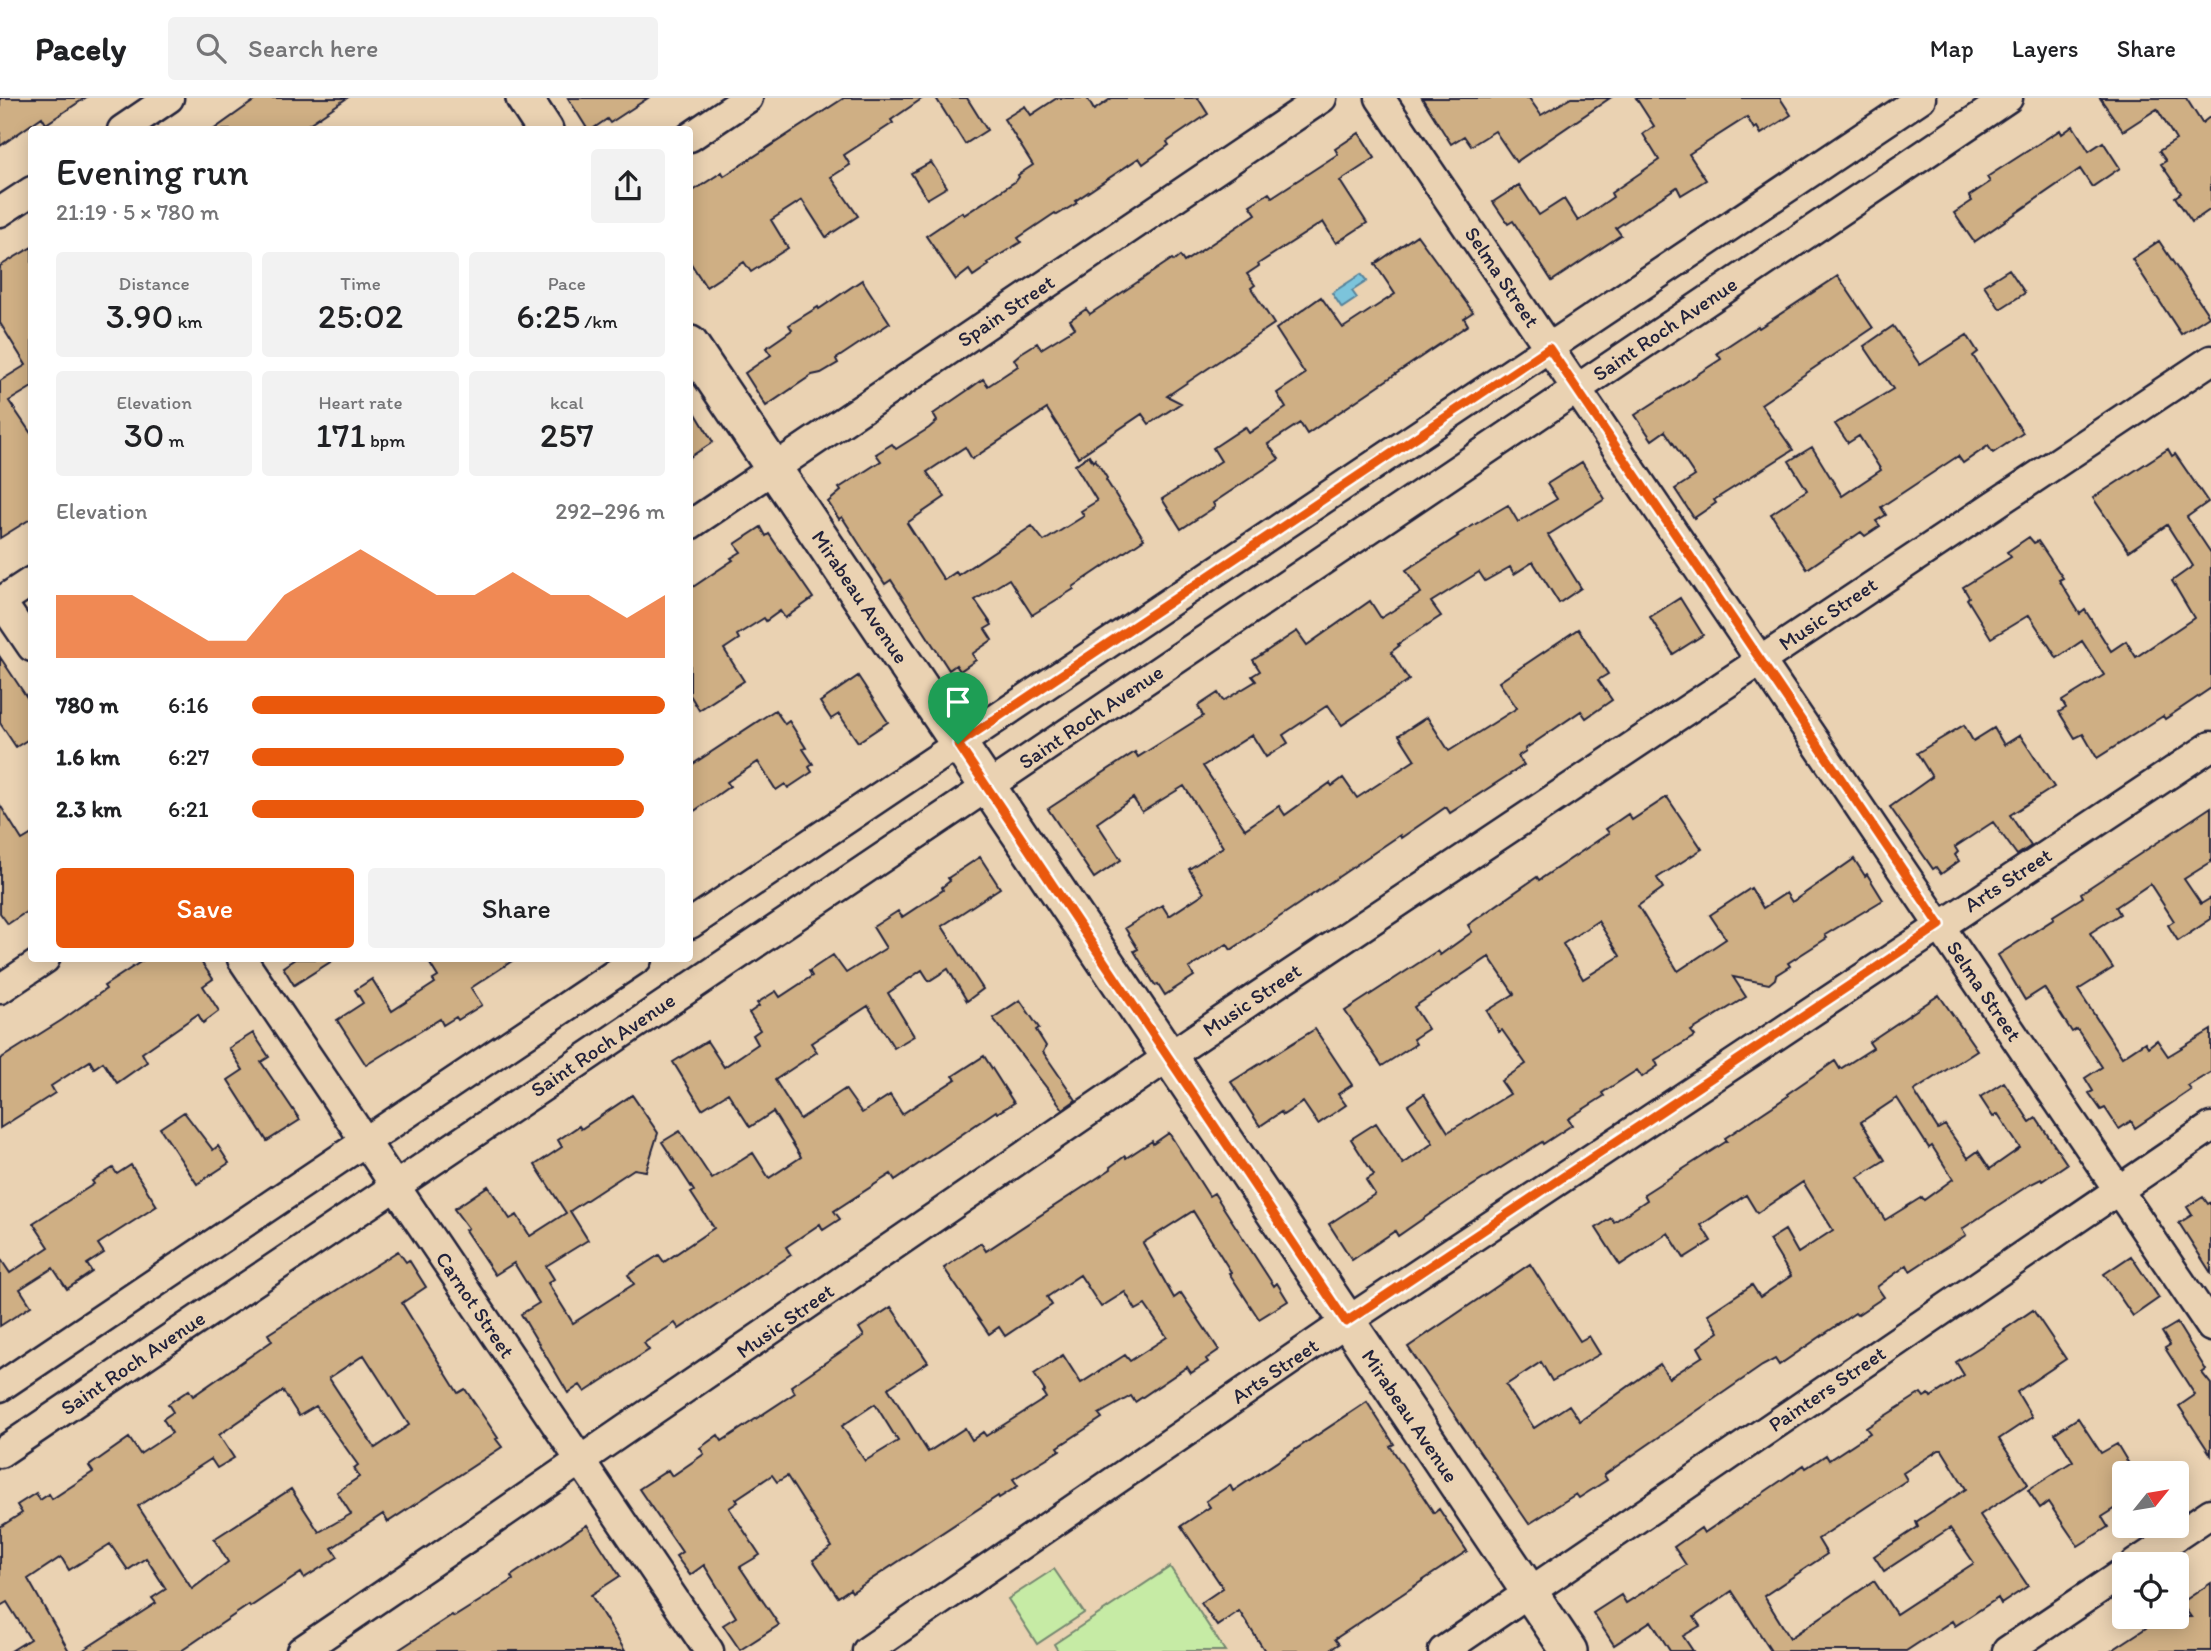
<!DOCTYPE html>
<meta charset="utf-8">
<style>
:root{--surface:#fff;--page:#f2f2f2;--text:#202124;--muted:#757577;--line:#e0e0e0;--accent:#ea580c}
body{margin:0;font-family:Itim,sans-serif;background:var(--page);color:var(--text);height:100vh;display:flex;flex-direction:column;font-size:26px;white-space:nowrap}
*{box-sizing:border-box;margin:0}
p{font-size:23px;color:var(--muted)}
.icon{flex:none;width:38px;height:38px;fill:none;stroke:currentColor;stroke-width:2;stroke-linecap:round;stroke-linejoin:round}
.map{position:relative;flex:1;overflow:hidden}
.drawer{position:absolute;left:28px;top:28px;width:665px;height:836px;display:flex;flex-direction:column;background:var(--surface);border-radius:7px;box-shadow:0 4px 18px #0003}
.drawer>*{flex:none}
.needle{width:46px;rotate:60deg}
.controls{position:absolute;left:2112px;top:1363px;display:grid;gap:14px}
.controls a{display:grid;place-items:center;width:77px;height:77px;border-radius:7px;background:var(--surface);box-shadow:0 4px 18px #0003;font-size:35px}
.pin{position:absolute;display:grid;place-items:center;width:60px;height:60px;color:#fff;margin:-72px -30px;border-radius:50% 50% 50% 0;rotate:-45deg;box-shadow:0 0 7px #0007}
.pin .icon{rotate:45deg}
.round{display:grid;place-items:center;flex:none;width:74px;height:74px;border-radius:7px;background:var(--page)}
.headline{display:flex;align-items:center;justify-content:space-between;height:119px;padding:0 28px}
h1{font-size:38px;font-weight:600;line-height:52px}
.figures{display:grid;grid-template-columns:repeat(3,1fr);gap:10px;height:119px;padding:7px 28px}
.figures div{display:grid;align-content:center;border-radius:7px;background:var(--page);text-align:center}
.figures b{font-size:35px;font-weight:600}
.figures small{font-size:19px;font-weight:400}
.figures p{font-size:19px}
.chart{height:196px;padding:14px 28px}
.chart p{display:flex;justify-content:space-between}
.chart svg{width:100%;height:126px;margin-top:7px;fill:var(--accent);opacity:.7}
.action{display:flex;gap:14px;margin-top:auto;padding:14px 28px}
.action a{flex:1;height:80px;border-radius:7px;background:var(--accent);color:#fff;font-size:28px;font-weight:600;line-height:80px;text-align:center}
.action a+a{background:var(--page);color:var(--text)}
ul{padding:0 28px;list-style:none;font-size:23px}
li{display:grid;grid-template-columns:112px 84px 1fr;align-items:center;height:52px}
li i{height:18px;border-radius:9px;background:var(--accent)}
header{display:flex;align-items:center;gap:42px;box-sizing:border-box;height:98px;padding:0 35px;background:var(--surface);border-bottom:2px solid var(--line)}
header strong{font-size:33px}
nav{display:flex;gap:38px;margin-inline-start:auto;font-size:24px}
.search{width:490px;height:63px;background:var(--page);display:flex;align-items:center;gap:18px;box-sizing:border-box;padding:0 24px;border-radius:7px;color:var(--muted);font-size:26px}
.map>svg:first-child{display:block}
</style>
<header>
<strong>Pacely</strong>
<div class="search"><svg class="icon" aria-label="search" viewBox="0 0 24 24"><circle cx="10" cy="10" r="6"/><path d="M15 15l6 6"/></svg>Search here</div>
<nav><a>Map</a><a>Layers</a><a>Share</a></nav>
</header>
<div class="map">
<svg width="2211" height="1553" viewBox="0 0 2211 1553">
<rect width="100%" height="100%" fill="#ead2b2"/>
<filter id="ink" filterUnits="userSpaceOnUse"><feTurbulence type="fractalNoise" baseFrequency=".0143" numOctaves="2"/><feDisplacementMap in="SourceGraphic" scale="14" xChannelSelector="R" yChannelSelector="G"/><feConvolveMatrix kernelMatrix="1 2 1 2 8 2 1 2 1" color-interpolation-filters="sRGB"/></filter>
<g filter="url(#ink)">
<path fill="#c6eba5" stroke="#748670" stroke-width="2" d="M1170,1469L1225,1553H1058L1054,1546Z
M1054,1471L1084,1515L1037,1546L1008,1501Z"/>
<path fill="#7bc4db" stroke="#57839b" stroke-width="2" d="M1361,176L1367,183L1352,193L1357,200L1342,210L1332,195Z"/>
<path fill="#cfaf84" stroke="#22223b" stroke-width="2" fill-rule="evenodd" d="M0,0H85L46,26L42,19L0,48Z
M258,0H347L300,32H213Z
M568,0H648L610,25L607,21L591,32H588Z
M844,0H923L891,22L893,25L844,57L850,67L831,79L858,118L826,139L802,102L771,122L788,150L751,174L744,164L706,189L690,164V95L722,74L724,78Z
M936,0H967L987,32L965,46Z
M1057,0H1087L1094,12L1112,0H1198L1208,16L1167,44L1169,47L1143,66L1139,60L1075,103L1077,105L1057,117L1055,115L1018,140L1021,144L987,165L989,167L973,178L969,172L956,182L926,138L962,114L964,117L1016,83L1019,79L1018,77L1033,67L1004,21L1025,8L1031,17Z
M1422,0H1529L1541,17L1571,0H1610L1516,64L1495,33L1471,48L1464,38L1451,46Z
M1636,0H1780L1791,17L1761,36L1757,29L1754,31L1747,19L1689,56L1706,82L1681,97L1677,89L1616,130L1621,137L1552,183L1513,123L1508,126L1493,104L1519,87L1539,117L1564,101L1578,123L1613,99L1611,95L1659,62L1643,36L1654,28Z
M2100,0H2186L2202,25L2211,18V111L2192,124L2175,99L2181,95L2161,66L2166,63L2159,53L2176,42L2157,11L2123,33Z
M2073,28L2089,53L2103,44L2120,70L2092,89L2080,71L1974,144L1954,115L1972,103L1969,98L1990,84L1987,79L2060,32L2062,36Z
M1359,35L1375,60L1340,83L1367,125L1336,145L1323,124L1258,166L1259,168L1247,176L1255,187L1251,190L1274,226L1167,298L1181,305L1149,326L1142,316L1078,359L1047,311L972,361L965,349L927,374L945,399L907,425L944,482L956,474L958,477L1032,428L1044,443L1084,418L1081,413L1097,403L1075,367L1089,357L1093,364L1095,361L1107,380L1106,382L1144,441L1073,489L1074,491L1032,517L1009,481L975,502L992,527L985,531L992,542L972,556L976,562L960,573L956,567L949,572L891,482L885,486L842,419L839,421L828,404L841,393L839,390L881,363L876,356L892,346L896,351L929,330L937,323L933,316L968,292L983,281L988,288L1018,268L1014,261L1021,255L1037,245L1041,251L1075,230L1070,222L1086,211L1090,216L1172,161L1174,163L1180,158L1184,164L1256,116L1250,107L1269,95L1272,99L1338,56L1335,51Z
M931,64L947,89L927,101L911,75Z
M1417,137L1473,214L1464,220L1468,227L1307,336L1300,325L1268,346L1279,361L1213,405L1215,409L1181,431L1162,401L1221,363L1213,350L1245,329L1249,335L1286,310L1277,295L1305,276L1276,231L1321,199L1343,230L1395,196L1375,166Z
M2159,143L2209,218L2181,236L2132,161Z
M32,149V289L9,303L32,337V420L0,440V283L26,267L0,225V168Z
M2009,171L2025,195L2000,211L1984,187Z
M1838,178L1873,230L1761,306L1793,352L1714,402L1716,405L1694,420L1675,391L1695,378L1665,333L1652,342L1635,317L1721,261L1717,255L1758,228L1759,230Z
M862,182L890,225L836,261L838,265L821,275L812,277L766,308L745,275L771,257L766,250L792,232L789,227L818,209L819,211Z
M1893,228L1920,267L1967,237L1978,254L1973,258L2023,335L1993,355L1988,348L1963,365L1958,358L1881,409L1886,417L1876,423L1880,428L1865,438L1861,434L1807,471L1771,416L1807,392L1789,363L1812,349L1842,398L1881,372L1859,338L1848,345L1835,326L1893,291L1864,248Z
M690,306L713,344L690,359Z
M2168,351L2172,358L2175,356L2208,404L2187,419L2211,455V590L2165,621L2163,618L2097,660L2083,636L2075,640L2059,614L2066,610L2062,603L2104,577L2082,543L2057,560L2029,517L1991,540L1967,501L1969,499L1963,489L2011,459L2007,454L2029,439L2034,445L2038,443L2063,480L2059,482L2080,516L2085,512L2111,553L2126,543L2136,559L2194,520L2172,483L2193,468L2167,427L2129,453L2093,400Z
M1582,364L1605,401L1548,437L1581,490L1559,505L1533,464L1514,476L1510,469L1485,483L1479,474L1431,504L1441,518L1398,546L1399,548L1391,554L1409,582L1342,627L1328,607L1283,637L1288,645L1266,659L1252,637L1203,668L1245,731L1279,708L1285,717L1330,685L1332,688L1343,680L1357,700L1415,662L1399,637L1427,619L1449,653L1517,610L1499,584L1578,531L1608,576L1598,582L1612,602L1586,620L1581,613L1525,651L1526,653L1518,658L1524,667L1450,715L1446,709L1401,740L1400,737L1231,852L1227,846L1189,870L1194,878L1165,897L1158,886L1155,887L1134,853L1138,851L1125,830L1162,807L1169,818L1204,795L1189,771L1223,749L1184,688L1142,714L1133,700L1097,725L1121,762L1094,780L1048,711L1135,654L1138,659L1203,618L1198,608L1218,595L1223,603L1256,583L1252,578L1260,573L1253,562L1297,533L1307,547L1370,503L1381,520L1421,495L1406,472L1458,438L1457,437L1508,407L1518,424L1557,401L1547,386Z
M761,429L766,438L769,436L813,500L785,520L780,513L766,523L764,520L737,537L739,541L724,551L744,583L699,612L690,597V491L733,462L731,460L741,454L735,446Z
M1680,500L1703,537L1673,556L1650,519Z
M0,559L32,607V639L16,649L0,625Z
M858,578L888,624L858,644L839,616L831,621L820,604Z
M775,612L785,626L789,623L806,650L803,651L813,666L809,669L812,674L788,690L785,686L776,692L758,664L727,684L730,688L690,716V668Z
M1964,627L1973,643L1994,630L2004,647L2020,637L2054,689L2010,717L2031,748L2017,757L1993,724L1955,749L1958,754L1955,757L1959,763L1941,776L1936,769L1933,771L1890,709L1932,679L1917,655Z
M1667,699L1702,751L1657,780L1663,790L1638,808L1678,873L1726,841L1710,817L1751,790L1763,810L1786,795L1792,804L1854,761L1865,778L1867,776L1883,802L1825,837L1827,840L1788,865L1790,868L1776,877L1775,881L1769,886L1733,879L1746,899L1691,933L1695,938L1655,962L1658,968L1642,979L1637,972L1602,995L1604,998L1568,1021L1572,1027L1543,1046L1542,1044L1453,1100L1398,1138L1395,1133L1352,1162L1329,1126L1375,1096L1366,1082L1374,1077L1351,1041L1376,1025L1403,1066L1433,1045L1408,1007L1424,996L1448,1034L1510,996L1501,983L1526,966L1502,932L1499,934L1487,913L1514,896L1489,859L1414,909L1428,931L1413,941L1416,946L1382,968L1345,913L1437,853L1440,857L1472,834L1468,827L1537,779L1539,782L1609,735L1606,731L1628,716L1632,722ZM1598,823L1620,858L1583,881L1563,846Z
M0,707L22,742L32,736V810L8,826L0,815Z
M2211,709V764L2184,781L2201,806L2211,800V821L2178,843L2168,827L2174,823L2150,786L2116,809L2120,816L2090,835L2113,870L2078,892L2122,959L2145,944L2148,949L2157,942L2168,958L2211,932V974L2188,988L2191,992L2135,1030L2131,1023L2119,1031L2105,1010L2101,1012L2089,995L2093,993L2085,980L2102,969L2077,931L2072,934L2044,890L2025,902L1998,857L2054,821L2053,818L2083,799L2081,795Z
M980,759L1000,790L942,828L983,891L967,903L948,871L929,883L922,872L888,895L914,938L894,950L868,908L811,945L817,954L775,982L800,1021L845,991L862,1015L890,997L902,1016L956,981L953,978L984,958L1014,1005L997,1015L996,1013L895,1082L891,1076L834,1113L840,1121L823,1132L820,1126L786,1149L791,1157L679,1231L675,1225L644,1245L649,1252L585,1294L580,1287L568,1295L521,1216L539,1205L514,1165L495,1177L465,1132L468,1130L454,1111L488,1088L510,1121L517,1117L530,1138L566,1115L535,1067L562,1049L558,1042L579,1028L581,1031L632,997L658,1035L646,1073L634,1071L570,1113L588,1142L546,1168L554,1181L548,1185L573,1225L634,1186L628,1177L659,1157L664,1164L714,1130L691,1095L694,1093L662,1044L680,1033L712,1081L753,1055L769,1080L801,1059L773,1014L750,1029L728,995L702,1011L673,964L707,943L724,969L758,946L753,937L760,932L749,915L759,908L757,905L776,893L780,899L812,878L809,873L833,857L846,875L886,850L873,829L898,813L902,819L943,792L942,789L950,783L948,780Z
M145,861H199L213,881L203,888L219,913L203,925L198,916L142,955L147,964L117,985L103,964L94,970L90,963L51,988L55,995L0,1030V961L62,922L106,891L104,888Z
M295,861H335L294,887L283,869Z
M427,861H515L471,890L482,907L458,922L456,919L443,927L440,921L366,967L337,922L363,905L355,892L372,881L392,913L435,885L433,882L438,879Z
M1939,897L1977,952L1914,993L1938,1031L1945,1027L1968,1060L1978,1053L1990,1071L2020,1050L1998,1016L1993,1019L1980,999L2004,984L2030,1024L2036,1020L2067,1066L2042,1083L2041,1081L2029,1087L1962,1131L1966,1137L1936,1156L1910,1173L1907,1167L1877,1189L1884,1199L1857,1217L1855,1215L1779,1267L1775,1261L1762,1268L1604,1377L1607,1382L1579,1400L1576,1396L1529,1426L1408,1249L1530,1166L1580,1243L1589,1238L1600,1256L1552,1283L1541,1264L1506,1287L1534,1330L1569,1307L1580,1323L1660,1266L1669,1280L1703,1258L1698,1249L1719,1234L1708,1216L1752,1187L1760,1199L1791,1178L1769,1142L1785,1132L1798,1155L1833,1132L1803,1084L1757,1115L1746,1097L1701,1127L1711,1143L1684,1160L1668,1135L1620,1167L1596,1130L1611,1120L1614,1124L1647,1102L1644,1096L1727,1043L1725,1040L1788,998L1787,996L1835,963L1840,971L1873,950L1869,944ZM1897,1000L1929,1050L1932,1048L1953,1081L1924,1102L1922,1099L1885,1122L1858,1079L1885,1062L1861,1024Z
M1020,902L1039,930L1036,932L1046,948L1043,954L1076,1002L1063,1011L993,920Z
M1315,931L1352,987L1338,996L1346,1007L1318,1026L1303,1004L1283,1017L1281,1014L1260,1028L1231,984Z
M253,935L269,959L261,964L300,1022L267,1043L228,982L243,972L229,950Z
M184,1014L213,1052L218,1048L229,1065L197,1086L160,1030Z
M1169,1035L1209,1098L1214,1095L1274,1188L1277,1185L1288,1203L1259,1221L1229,1175L1231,1174L1193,1113L1143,1145L1174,1200L1181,1195L1219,1252L1206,1261L1208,1264L1191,1275L1187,1269L1135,1304L1131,1298L1099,1316L1102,1320L1058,1349L1060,1352L1013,1381L1018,1388L999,1400L998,1398L852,1494L850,1491L838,1499L813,1462L832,1449L787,1378L777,1384L772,1377L736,1401L738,1404L729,1410L760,1457L740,1469L779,1527L740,1552L723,1527L736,1519L704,1467L690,1477L676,1458L682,1454L639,1391L668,1372L672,1378L704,1356L700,1350L718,1337L722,1343L795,1295L791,1288L864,1238L859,1230L891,1209L928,1264L888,1290L928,1354L965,1330L972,1342L983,1334L986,1338L1046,1300L1043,1295L1045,1293L1034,1276L1063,1257L1081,1285L1125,1257L1130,1263L1167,1239L1145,1207L1136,1212L1125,1194L1101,1209L1080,1177L1047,1199L1052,1207L1005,1238L999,1229L989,1236L944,1170L981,1145L986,1153L1111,1071L1110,1069L1125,1058L1126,1060L1152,1043L1153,1046ZM875,1306L898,1343L865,1363L842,1328Z
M131,1067L157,1108L98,1146L104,1155L87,1166L92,1174L67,1191L53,1170L20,1191L31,1208L0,1228V1160L10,1175L49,1149L33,1125L94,1086L92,1083L113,1070L117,1076Z
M2203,1099L2208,1106L2211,1104V1175L2179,1125L2192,1117L2187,1109Z
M398,1153L406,1164L409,1162L426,1189L402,1205L458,1295L465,1291L498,1340L496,1341L502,1349L388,1424L383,1416L332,1450L338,1459L304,1480L301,1475L250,1509L249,1507L181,1553H82L156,1505L152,1500L166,1491L146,1460L128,1472L110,1446L69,1472L61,1459L28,1481L69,1553H11L30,1541L7,1504L0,1508V1429L22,1415L17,1407L36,1395L40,1402L49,1396L52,1401L93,1374L89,1368L129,1340L140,1356L172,1335L163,1321L173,1314L168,1306L189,1292L193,1298L272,1243L268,1236ZM364,1257L409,1327L375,1350L329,1280ZM283,1293L299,1318L316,1308L358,1367L354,1370L359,1379L337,1394L351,1416L319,1434L291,1391L214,1441L228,1464L192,1491L138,1408L211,1361L217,1370L234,1360L219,1337Z
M2131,1158L2159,1200L2133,1218L2104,1176Z
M2033,1212L2066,1261L2017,1294L2032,1319L1999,1341L2028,1386L1980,1417L2028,1488L2001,1506L1998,1500L1955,1528L1952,1523L1906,1553H1771L1732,1493L1694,1519L1700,1528L1683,1538L1693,1553H1670L1651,1523L1614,1547L1593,1515L1621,1497L1626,1505L1686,1467L1674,1449L1701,1430L1704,1435L1804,1367L1806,1370L1826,1357L1829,1362L1870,1335L1866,1330L1921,1295L1924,1299L1929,1296L1931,1299L1964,1277L1956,1264L2005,1233L2004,1232ZM1939,1352H1942L1966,1391L1916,1424L1918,1429L1874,1458L1884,1473L1950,1430L1974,1465L1896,1516L1874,1483L1790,1540L1764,1498L1827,1456L1818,1441L1907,1382L1903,1375Z
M2177,1225L2206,1272L2202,1275L2211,1286V1357L2179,1308L2195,1297L2165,1250L2170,1247L2162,1234Z
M1367,1304L1394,1346L1390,1348L1434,1415L1439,1411L1467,1453L1335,1541L1339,1546L1328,1553H1265L1239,1513L1217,1528L1201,1505L1223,1490L1181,1428L1210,1409L1206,1403L1230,1387L1233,1393Z
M2078,1320L2101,1355L2117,1346L2135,1376H2124V1405L2102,1419L2108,1429L2078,1448L2048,1404L2040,1410L2028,1392L2073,1363L2055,1335Z
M587,1427L620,1478L591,1497L625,1553H397L452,1517L454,1519L513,1482L511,1478Z
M2211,1485V1553H2111L2146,1530L2139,1519H2191L2181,1505Z"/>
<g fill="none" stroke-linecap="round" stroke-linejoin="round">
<g stroke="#22223b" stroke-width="33">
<path id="minor" d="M1380,0L2211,1229
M122,32L169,0
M690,39L748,0
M0,114L32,93
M690,427L1322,0
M0,502L32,549
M0,504L32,483
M690,826L1921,0
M242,861L709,1553
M0,891L45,861
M0,1289L637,861
M0,1355L2008,0
M2135,1466L2211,1415
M301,1553C592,1356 880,1155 1171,957C1516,723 1863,492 2211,262
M867,1553L1346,1224L2211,648
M1443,1553L2211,1029
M2007,1553L2124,1474"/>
</g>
<g stroke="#22223b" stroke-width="40">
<path id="tertiary" d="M524,0L545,32
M690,246L1569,1553"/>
</g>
<use href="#minor" stroke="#ead2b2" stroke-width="28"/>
<use href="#tertiary" stroke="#ead2b2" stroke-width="35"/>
</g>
</g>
<g fill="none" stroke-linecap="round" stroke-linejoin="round" filter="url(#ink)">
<g stroke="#fff" stroke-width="14">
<path id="route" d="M1549,250L1940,827L1346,1224L958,646Z"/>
</g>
<use href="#route" stroke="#ea580c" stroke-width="9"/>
</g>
<g text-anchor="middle" stroke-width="5" stroke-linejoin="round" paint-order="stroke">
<g font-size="21" fill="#22223b" stroke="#ead2b2">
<text transform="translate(1502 179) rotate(56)" y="7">Selma Street</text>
<text transform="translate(1006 213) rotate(-34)" y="7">Spain Street</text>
<text transform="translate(1665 231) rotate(-34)" y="7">Saint Roch Avenue</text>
<text transform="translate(860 499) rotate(56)" y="7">Mirabeau Avenue</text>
<text transform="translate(1828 516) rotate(-34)" y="7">Music Street</text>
<text transform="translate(1091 619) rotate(-34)" y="7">Saint Roch Avenue</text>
<text transform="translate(2008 782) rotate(-33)" y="7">Arts Street</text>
<text transform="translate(1984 893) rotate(56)" y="7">Selma Street</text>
<text transform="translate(1252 902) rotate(-34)" y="7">Music Street</text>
<text transform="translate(603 947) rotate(-34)" y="7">Saint Roch Avenue</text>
<text transform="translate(475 1207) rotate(56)" y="7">Carnot Street</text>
<text transform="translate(785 1223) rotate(-35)" y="7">Music Street</text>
<text transform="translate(133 1265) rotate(-34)" y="7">Saint Roch Avenue</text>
<text transform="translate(1275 1273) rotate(-34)" y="7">Arts Street</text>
<text transform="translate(1827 1291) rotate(-34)" y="7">Painters Street</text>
<text transform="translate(1410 1318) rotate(56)" y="7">Mirabeau Avenue</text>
</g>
</g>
</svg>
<div class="controls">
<a><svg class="needle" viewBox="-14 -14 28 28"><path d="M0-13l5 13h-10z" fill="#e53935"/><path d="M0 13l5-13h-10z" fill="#757577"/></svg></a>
<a><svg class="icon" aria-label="locate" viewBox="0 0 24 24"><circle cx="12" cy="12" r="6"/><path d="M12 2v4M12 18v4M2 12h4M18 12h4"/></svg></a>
</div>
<div class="pin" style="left:958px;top:646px;background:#1e9e55"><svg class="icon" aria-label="arrive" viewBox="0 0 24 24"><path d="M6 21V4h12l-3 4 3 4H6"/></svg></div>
<section class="drawer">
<div class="headline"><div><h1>Evening run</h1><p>21:19 · 5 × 780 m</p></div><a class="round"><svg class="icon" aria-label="share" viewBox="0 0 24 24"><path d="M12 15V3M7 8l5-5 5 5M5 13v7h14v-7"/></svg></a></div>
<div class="figures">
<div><p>Distance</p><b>3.90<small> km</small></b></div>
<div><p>Time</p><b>25:02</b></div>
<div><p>Pace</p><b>6:25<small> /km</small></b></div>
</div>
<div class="figures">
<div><p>Elevation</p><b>30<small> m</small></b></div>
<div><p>Heart rate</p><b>171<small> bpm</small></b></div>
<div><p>kcal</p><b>257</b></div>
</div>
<div class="chart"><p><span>Elevation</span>292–296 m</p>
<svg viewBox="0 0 160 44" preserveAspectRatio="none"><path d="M0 44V22L10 22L20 22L30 30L40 38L50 38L60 22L70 14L80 6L90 14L100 22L110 22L120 14L130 22L140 22L150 30L160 22V44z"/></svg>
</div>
<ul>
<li><b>780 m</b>6:16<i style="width:100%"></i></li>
<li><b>1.6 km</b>6:27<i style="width:90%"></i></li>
<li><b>2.3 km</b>6:21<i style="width:95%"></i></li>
</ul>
<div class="action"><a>Save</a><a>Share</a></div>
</section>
</div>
